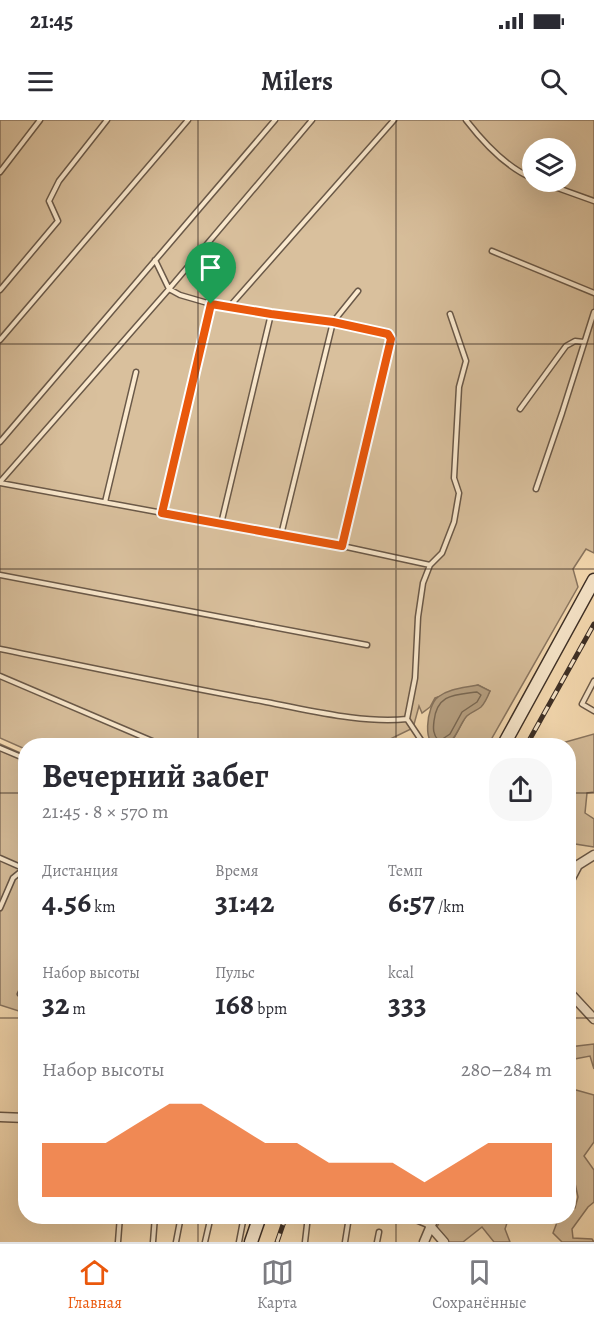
<!DOCTYPE html>
<html lang="ru">
<meta charset="utf-8">
<style>
:root{--surface:#fff;--page:#f7f7f7;--text:#2b2b33;--muted:#7c7c81;--line:#e1e1e2;--accent:#ea580c}
body{margin:0;font-family:Alegreya,serif;background:var(--page);color:var(--text);height:100vh;display:flex;flex-direction:column;font-size:22px;white-space:nowrap}
*{box-sizing:border-box;margin:0}
p{font-size:20px;color:var(--muted)}
.icon{flex:none;width:33px;height:33px;fill:none;stroke:currentColor;stroke-width:2;stroke-linecap:round;stroke-linejoin:round}
.map{position:relative;flex:1;overflow:hidden}
.sheet{position:absolute;left:18px;top:618px;width:558px;height:486px;display:flex;flex-direction:column;background:var(--surface);border-radius:24px;box-shadow:0 6px 24px #0002}
.sheet>*{flex:none}
.buttons{position:absolute;left:522px;top:18px;display:grid;gap:12px}
.buttons a{display:grid;place-items:center;width:54px;height:54px;border-radius:50%;background:var(--surface);box-shadow:0 6px 24px #0002;font-size:30px}
.pin{position:absolute;display:grid;place-items:center;width:51px;height:51px;color:#fff;margin:-62px -26px;border-radius:50% 50% 50% 0;rotate:-45deg;box-shadow:0 0 6px #0007}
.pin .icon{rotate:45deg}
.round{display:grid;place-items:center;flex:none;width:63px;height:63px;border-radius:24px;background:var(--page)}
.overview{display:flex;align-items:center;justify-content:space-between;height:102px;padding:0 24px}
h1{font-size:33px;font-weight:700;line-height:45px}
.metrics{display:grid;grid-template-columns:repeat(3,1fr);gap:9px;height:102px;padding:6px 24px}
.metrics div{display:grid;align-content:center}
.metrics b{font-size:30px;font-weight:700}
.metrics small{font-size:16px;font-weight:400}
.metrics p{font-size:16px}
.chart{height:168px;padding:12px 24px}
.chart p{display:flex;justify-content:space-between}
.chart svg{width:100%;height:108px;margin-top:6px;fill:var(--accent);opacity:.7}
.status{display:flex;justify-content:space-between;align-items:center;height:42px;padding:0 30px;background:var(--surface);direction:ltr}
.status svg{height:16px;fill:currentColor}
header{display:flex;justify-content:space-between;align-items:center;height:78px;padding:0 24px;background:var(--surface);font-size:27px;font-weight:700}
.tabs{display:flex;justify-content:space-around;align-items:center;height:84px;border-top:2px solid var(--line);background:var(--surface);font-size:16px;color:var(--muted)}
.tabs a{display:grid;justify-items:center;gap:3px}
.tabs .on{color:var(--accent)}
.map>svg:first-child{display:block}
</style>
<div class="status"><b>21:45</b><svg viewBox="0 0 49 12"><path d="M0 12V9h3v3zM5 12V6h3v6zM10 12V3h3v9zM15 12V0h3v12zM26 1h20v11H26zM47 4h2v5h-2z"/></svg></div>
<header><svg class="icon" aria-label="menu" viewBox="0 0 24 24"><path d="M4 6h16M4 12h16M4 18h16"/></svg>Milers<svg class="icon" aria-label="search" viewBox="0 0 24 24"><circle cx="10" cy="10" r="6"/><path d="M15 15l6 6"/></svg></header>
<div class="map">
<svg width="594" height="1122" viewBox="0 0 594 1122">
<rect width="100%" height="100%" fill="#f9deb5"/>
<filter id="stains"><feTurbulence type="fractalNoise" baseFrequency=".00333" numOctaves="4"/><feColorMatrix values="0 0 0 0 .2 0 0 0 0 .09 0 0 0 0 .02 0 0 0 .5 -.17"/></filter>
<radialGradient id="worn" r=".72"><stop offset=".6" stop-color="#630" stop-opacity="0"/><stop offset="1" stop-color="#630" stop-opacity=".3"/></radialGradient>
<path fill="#d9c09d" stroke="#8a7661" stroke-width="1.5" fill-rule="evenodd" d="M0,0H594V433L586,429L573,449L578,467L488,625H462L454,618L466,596L481,586L490,571L478,565L435,578L430,587L422,593L419,586L413,608L378,625L26,626L25,629L0,618ZM532,28H566V62H532Z
M594,614V672L587,673L585,693L594,699V727L569,723L568,626L555,625Z
M0,624L25,635V893L0,885Z
M594,924V949L590,936L569,940V927Z
M576,970L594,975V1022L584,1036L594,1050V1082L588,1087L572,1109L573,1118L592,1119L594,1122H562L553,1113L559,1097L568,1096L569,1087L575,1088L578,1077L573,1054L568,1053L569,971Z
M442,1097H509L505,1109L510,1122H494L482,1107L463,1122H445L437,1107Z"/>
<path fill="#b8a284" stroke="#86735e" stroke-width="1.5" d="M478,565L490,571C488,576 485,583 481,587C476,591 469,593 466,597C458,607 456,622 442,626C420,631 427,584 438,577C450,568 464,568 478,565Z"/>
<g fill="none" stroke-linecap="round" stroke-linejoin="round">
<path stroke="#796854" stroke-width="1.5" d="M477,572L481,575L477,582L462,592L450,614L441,620H438C433,614 433,609 434,601C437,574 454,575 477,572Z"/>
<g stroke="#6a5949" stroke-width="7">
<path id="service" d="M466,0C483,22 506,47 532,58
M0,52L40,0
M541,62L594,81
M492,131L594,173
M155,140L169,169L180,175L211,184L271,194L333,202L388,214L391,219L342,426
M0,170L58,101L49,81L59,61L107,0
M230,186L394,0
M0,220L188,0
M520,289L566,226L575,221L584,222
M0,322L275,0
M0,362L169,169L312,0
M0,363L342,426L430,445L442,433L454,402L459,373L454,358L459,267L466,241L450,194
M536,369L562,293L594,192
M105,382L136,252
M162,394L211,184
M221,404L271,194
M281,415L333,202L358,171
M0,455L367,525
M0,529C89,547 177,566 266,582C309,590 364,604 407,599
M0,556L164,626
M594,561L582,584L594,591
M425,626L407,599L415,558L418,497L423,463L430,445
M0,628L26,639
M0,738L25,749
M568,747V749
M0,788L13,758L24,749
M20,874L26,862
M406,1096L430,1106
M118,1122L120,1096
M153,1122L155,1096
M176,1122L181,1096
M205,1122L211,1096
M239,1122L244,1096
M305,1122L308,1096
M345,1122L349,1097
M377,1122L379,1112"/>
</g>
<g stroke="#6a5949" stroke-width="11">
<path id="minor" d="M568,764L578,745L594,735
M568,871L594,899
M0,997L26,998
M430,1106L444,1122
M424,1122L435,1096"/>
</g>
<g stroke="#3a2d25" stroke-width="15">
<path id="secondary" d="M503,626L594,460
M251,1122L260,1096"/>
</g>
<path stroke="#3a2d25" stroke-width="1.5" stroke-dasharray="1.5 3" stroke-linecap="butt" d="M386,626L410,621L413,622"/>
<use href="#service" stroke="#fbeacf" stroke-width="4"/>
<use href="#minor" stroke="#fbeacf" stroke-width="8"/>
<use href="#secondary" stroke="#fbeacf" stroke-width="12"/>
<g stroke="#3a2d25" stroke-width="5">
<path id="rail" d="M526,626L594,504
M277,1122L286,1096"/>
</g>
<use href="#rail" stroke="#fbeacf" stroke-width="3" stroke-dasharray="9" stroke-linecap="butt"/>
</g>
<g fill="none" stroke-linecap="round" stroke-linejoin="round">
<g stroke="#fff" stroke-width="12">
<path id="route" d="M211,184L271,194L333,202L388,214L391,219L342,426L162,393Z"/>
</g>
<use href="#route" stroke="#ea580c" stroke-width="8"/>
</g>
<path fill="none" stroke="#3a2d25" stroke-width="1.5" stroke-opacity="0.55" d="M198,0V626M396,0V626M0,224H594M0,449H594M0,673H26M568,673H594M0,898H26M568,898H594M198,1096V1122M396,1096V1122"/>
<rect width="100%" height="100%" filter="url(#stains)"/>
<rect width="100%" height="100%" fill="url(#worn)"/>
</svg>
<div class="buttons">
<a><svg class="icon" aria-label="layers" viewBox="0 0 24 24"><path d="M12 4l9 5-9 5-9-5zM3 14l9 5 9-5"/></svg></a>
</div>
<div class="pin" style="left:211px;top:184px;background:#1e9e55"><svg class="icon" aria-label="arrive" viewBox="0 0 24 24"><path d="M6 21V4h12l-3 4 3 4H6"/></svg></div>
<section class="sheet">
<div class="overview"><div><h1>Вечерний забег</h1><p>21:45 · 8 × 570 m</p></div><a class="round"><svg class="icon" aria-label="share" viewBox="0 0 24 24"><path d="M12 15V3M7 8l5-5 5 5M5 13v7h14v-7"/></svg></a></div>
<div class="metrics">
<div><p>Дистанция</p><b>4.56<small> km</small></b></div>
<div><p>Время</p><b>31:42</b></div>
<div><p>Темп</p><b>6:57<small> /km</small></b></div>
</div>
<div class="metrics">
<div><p>Набор высоты</p><b>32<small> m</small></b></div>
<div><p>Пульс</p><b>168<small> bpm</small></b></div>
<div><p>kcal</p><b>333</b></div>
</div>
<div class="chart"><p><span>Набор высоты</span>280–284 m</p>
<svg viewBox="0 0 160 44" preserveAspectRatio="none"><path d="M0 44V22L10 22L20 22L30 14L40 6L50 6L60 14L70 22L80 22L90 30L100 30L110 30L120 38L130 30L140 22L150 22L160 22V44z"/></svg>
</div>
</section>
</div>
<nav class="tabs">
<a class="on"><svg class="icon" aria-label="home" viewBox="0 0 24 24"><path d="M3 11l9-7 9 7M6 9v11h12V9"/></svg>Главная</a>
<a><svg class="icon" aria-label="map" viewBox="0 0 24 24"><path d="M3 6l6-2 6 2 6-2v14l-6 2-6-2-6 2zM9 4v14M15 6v14"/></svg>Карта</a>
<a><svg class="icon" aria-label="saved" viewBox="0 0 24 24"><path d="M7 4h10v16l-5-4-5 4z"/></svg>Сохранённые</a>
</nav>
